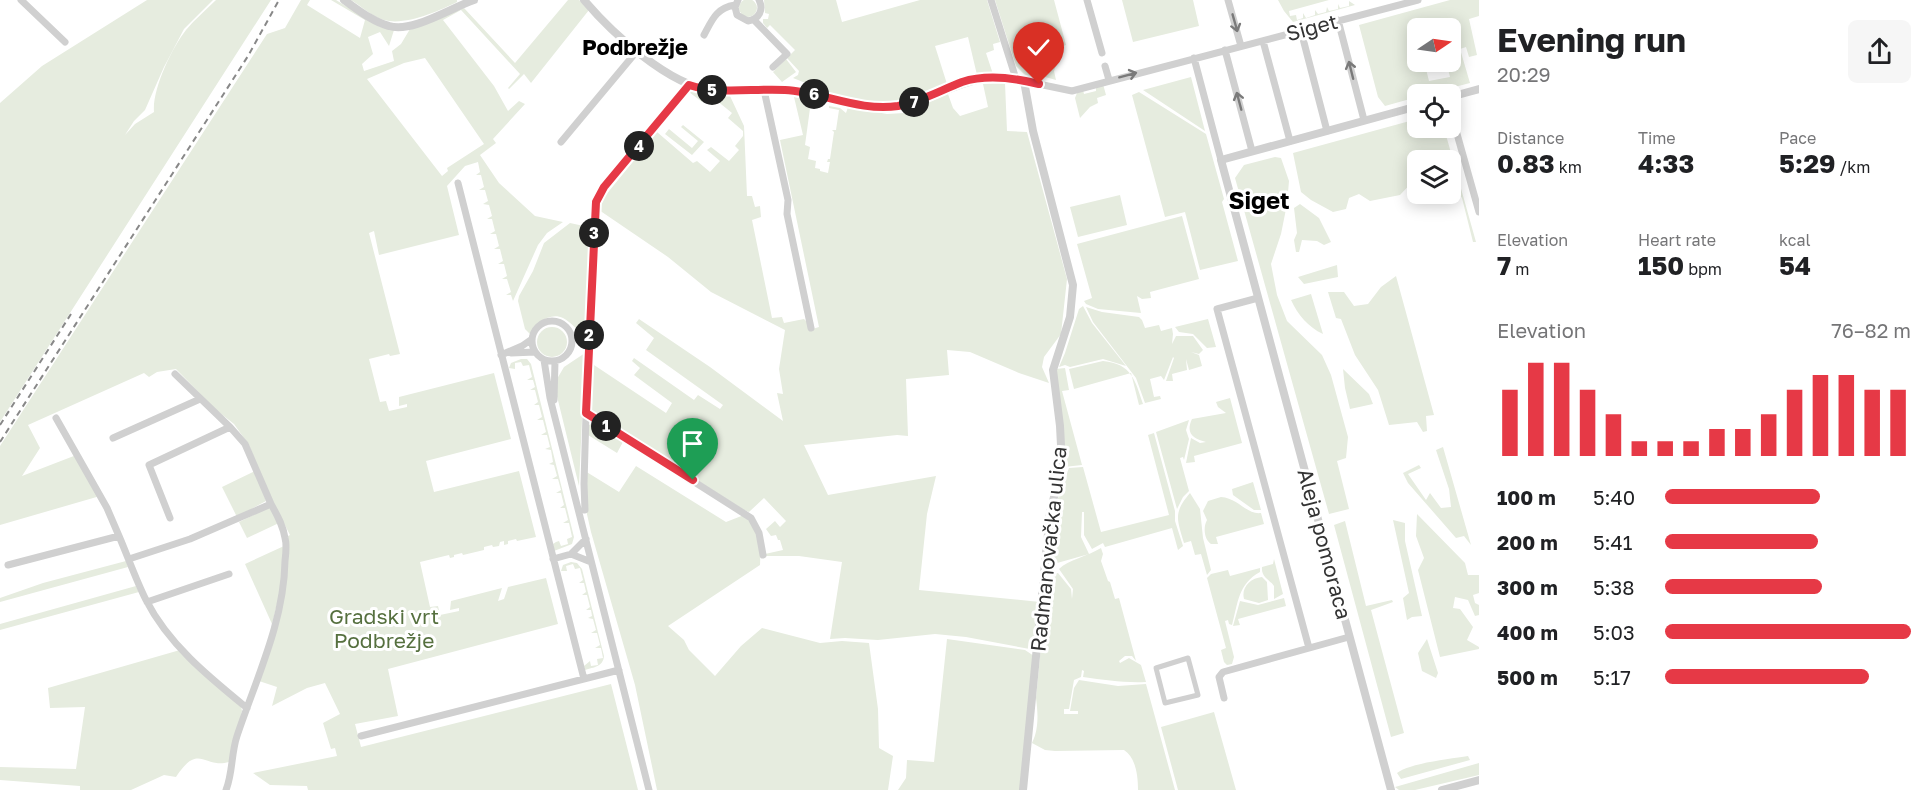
<!DOCTYPE html>
<meta charset="utf-8">
<style>
:root{--surface:#fff;--page:#f6f6f6;--text:#202124;--muted:#757577;--accent:#e63946}
body{margin:0;font-family:"Golos Text",sans-serif;background:var(--page);color:var(--text);height:100vh;display:flex;flex-direction:column;font-size:22px;white-space:nowrap}
*{box-sizing:border-box;margin:0}
p{font-size:20px;color:var(--muted)}
.icon{flex:none;width:33px;height:33px;fill:none;stroke:currentColor;stroke-width:2;stroke-linecap:round;stroke-linejoin:round}
.map{position:relative;flex:1;overflow:hidden}
.details{display:flex;flex-direction:column;background:var(--surface);width:450px}
.details>*{flex:none}
.needle{width:39px;rotate:77deg}
.tools{position:absolute;left:1407px;top:18px;display:grid;gap:12px}
.tools a{display:grid;place-items:center;width:54px;height:54px;border-radius:9px;background:var(--surface);box-shadow:0 3px 15px #0003;font-size:30px}
.pin{position:absolute;display:grid;place-items:center;width:51px;height:51px;color:#fff;margin:-62px -26px;border-radius:50% 50% 50% 0;rotate:-45deg;box-shadow:0 0 6px #0007}
.pin .icon{rotate:45deg}
.km{position:absolute;width:30px;height:30px;margin:-15px;border-radius:50%;background:#222;color:#fff;font-size:16px;line-height:30px;text-align:center}
.round{display:grid;place-items:center;flex:none;width:63px;height:63px;border-radius:9px;background:var(--page)}
.summary{display:flex;align-items:center;justify-content:space-between;height:102px;padding:0 18px}
h1{font-size:33px;font-weight:700;line-height:45px}
.stats{display:grid;grid-template-columns:repeat(3,1fr);gap:9px;height:102px;padding:6px 18px}
.stats div{display:grid;align-content:center}
.stats b{font-size:26px;font-weight:700}
.stats small{font-size:16px;font-weight:400}
.stats p{font-size:16px}
.chart{height:168px;padding:12px 18px}
.chart p{display:flex;justify-content:space-between}
.chart svg{width:100%;height:108px;margin-top:6px;stroke:var(--accent);stroke-width:6}
ul{padding:0 18px;list-style:none;font-size:20px}
li{display:grid;grid-template-columns:96px 72px 1fr;align-items:center;height:45px}
li i{height:15px;border-radius:8px;background:var(--accent)}
main{display:flex;flex:1;min-height:0}
.map>svg:first-child{display:block}
</style>
<main>
<div class="map">
<svg width="1479" height="790" viewBox="0 0 1479 790">
<rect width="100%" height="100%" fill="#fff"/>
<path fill="#e6ecdf" fill-rule="evenodd" d="M739 8a9 9 0 1 1 18 0a9 9 0 1 1-18 0Z
M147,0H213L184,29L164,67L145,110L134,121L125,135L135,124L154,112C152,89 172,48 186,30C195,19 206,10 216,0H271L0,422V103L42,66Z
M301,0H310L307,5L360,38L365,20L331,0H336L380,27L394,30L389,46L380,32L368,37L373,54L362,64L364,71L394,61L392,51L401,44L410,29L464,8L515,63L568,0H579L589,10L531,83L524,74L509,89L508,88L520,74L461,10L443,20L494,86L508,111L519,101L525,104L493,139L496,143L480,155L499,183L535,216L563,222L547,233L538,245L513,301L511,295H506L511,292L507,279H502L507,276L504,264H498L503,261L500,249H494L499,246L496,234H490L495,231L492,219H487L492,216L489,205L483,204L488,201L485,190H479L484,187L481,175H476L480,172L478,162L465,166L447,186L459,235L379,255L374,231L369,233L400,354L390,356L389,354L369,359L380,402L386,401L389,411L407,407V404L399,406V397L494,373L511,439L426,461L434,492L519,471L536,537L517,541L516,539L508,541V544L504,545V541L500,542L499,546L493,547L492,545L484,547V550L463,555L462,553L454,555V557L450,558L449,555L420,562L430,607L438,606L440,615L459,611V608L450,610L451,601L502,588L498,601L504,599L508,587L546,578L558,624L388,669L398,716L355,724L361,747L611,684L638,790H308L307,786L270,785L253,773L337,756L335,748L331,749L323,723L340,714L325,683L307,688L272,706L277,687L259,681L278,620L288,536L290,535L269,494L249,445L234,424L215,409L176,369L157,372L149,377L144,373L28,425L40,448L22,476L79,454L100,496L0,525V446L267,34L285,28ZM425,58L484,144L447,168L448,171L442,176L367,79L404,63Z
M351,0H457V2C439,11 405,26 384,20C373,17 361,6 351,0Z
M764,0H836L842,22L920,0H987L1000,42L993,44L994,50L986,53L993,74L977,75L968,37L935,46L947,84C932,91 915,99 898,102C864,109 825,91 793,78L798,75L799,71L787,58L795,50L770,25L767,28L763,23V19H768L769,14L765,13Z
M995,0H1054L1066,45L1063,46L1054,71L1056,80L1038,75L1036,79L1026,76L1016,66Z
M1122,0H1193L1199,26L1133,42Z
M1278,0H1329L1289,11L1290,16L1296,15L1297,20L1303,18V13L1306,18L1315,15V10L1318,14L1326,12L1327,7L1329,11L1338,9V4L1340,8L1349,6V1L1355,5L1293,22L1284,11Z
M1450,0H1479V16L1469,19L1477,55L1469,57L1466,47L1460,49L1470,83L1427,94H1418L1417,97L1385,106L1378,97L1359,25ZM1418,28H1450V62H1418ZM1447,65L1450,77L1429,81L1426,69Z
M786,59L796,72L782,82L773,72Z
M1191,77L1205,131L1143,90Z
M1005,83L1007,131L1027,132L1067,279L1061,334L1044,357L1042,367L1049,383L1019,373L970,352L947,350L949,375L906,379L908,436L897,435L804,445L828,495L936,476L927,514L919,590L1040,602L1035,650L966,637L935,634L878,640L845,638L830,639L842,562L799,556H766L765,554L783,550L780,540H778L776,535L771,536L766,529L775,521L780,527L786,521L764,498L749,512L744,510L593,414L590,403L591,363L666,413L672,403L634,375L640,368L632,361L634,358L694,400L698,395L720,409L723,405L646,350L654,338L636,323L639,319L710,367L783,421L777,393L783,394L779,369L785,330L711,292L668,257L599,210L605,196L657,132L693,163L697,161L710,172L720,161L707,150L711,147L729,161L739,150L735,146L743,136V131L728,118L732,113L716,100L712,105L705,99L702,102L689,92L692,90L716,96H730L744,126L747,196H752L755,207L760,206L761,217L752,220L772,318L782,317L784,323L804,319L807,322L809,330L819,327L780,140L803,135L794,97L811,101L805,145L810,147L808,159L816,161L815,168L820,169V171L828,173L830,162H827L828,159H830L834,132L832,130H836L839,110L829,108V106L840,108L846,113L848,107L887,114L904,113L948,94L953,108L960,116L988,107L983,84Z
M1103,84L1106,95L1097,98L1098,103L1090,107L1080,118L1075,98L1077,93L1083,90L1084,94L1096,91V87Z
M1139,92L1206,134L1224,199L1222,202L1238,261L1200,270L1185,212L1165,217L1132,95Z
M1417,119L1418,128H1444L1476,242H1473L1462,198L1451,182L1450,160H1418L1417,177L1400,195L1370,201L1359,194L1349,198L1346,209L1333,212L1311,200L1301,192L1293,153Z
M683,125L704,142L692,155L665,134L669,129L692,148L698,141L681,127Z
M1275,157L1281,158L1289,181L1287,204L1281,234L1271,264L1277,295L1287,321L1322,355L1331,375L1348,437L1346,458L1337,461L1349,509L1329,514L1235,178L1244,165Z
M1120,195L1127,225L1078,237L1070,207Z
M1300,204L1319,218L1331,242L1324,245L1317,241L1302,240L1299,252H1296L1294,240L1297,233L1294,208Z
M1182,216L1199,279L1150,292L1151,298L1142,299L1137,296L1141,313L1098,309L1086,304L1084,301L1092,298L1077,244Z
M570,223L593,228L590,235L591,285L586,338C579,332 571,322 563,318C550,312 536,323 530,334L525,329L518,301L519,296L533,271L544,243Z
M1337,265L1338,277L1304,284L1298,277Z
M1396,276L1434,415L1426,416L1427,431L1423,432L1417,422L1389,425L1378,390L1355,355L1341,319L1336,318L1328,292H1344L1354,306L1368,304L1381,287Z
M1311,294L1323,334C1308,327 1298,315 1291,300Z
M1083,306L1092,323L1126,366L1103,359L1070,367L1065,365L1059,367L1065,353L1079,309Z
M1086,307L1102,312L1139,317L1142,320L1145,328L1159,325L1161,331L1172,328L1173,334L1172,344L1176,336H1193L1203,350L1199,354L1191,352L1199,355L1202,366L1189,370L1186,359L1187,370L1172,374L1173,381H1166L1174,358L1173,357L1164,380L1161,376L1150,379L1154,397L1160,396L1161,399L1145,403L1136,378L1093,322Z
M1208,319L1216,347L1207,348L1193,334L1179,332L1175,327Z
M537 342a15 15 0 1 1 30 0a15 15 0 1 1-30 0Z
M585,353L579,486L554,384L564,367Z
M521,359H527L531,364L574,537L572,544L554,551L553,544L556,542L559,541L561,546L568,544L567,539L572,537L569,523H563L568,520L565,508H560L564,505L561,493H556L561,490L558,479H552L557,476L554,465L549,464L553,462L551,450L545,449L550,447L547,435H541L546,432L543,420H537L542,417L539,405H534L538,402L535,390H530L535,387L533,380H527L532,377L529,365L523,366L521,362L515,363V369L509,368L511,363Z
M1103,361C1132,364 1135,380 1143,404L1139,405L1131,373L1074,389L1069,369Z
M1065,368L1069,390L1062,391L1082,465L1064,467L1056,369Z
M1343,369L1369,394L1373,404L1350,409L1345,388Z
M1230,398L1242,443L1194,456L1195,462L1186,463L1191,438L1200,443L1206,442C1194,439 1185,434 1192,419L1226,413L1218,407L1216,402Z
M1189,420L1186,430L1189,439L1184,460L1183,457L1180,458L1189,491L1183,497L1177,509L1156,432Z
M595,422L624,440L617,453L588,435L589,425Z
M1154,433L1175,511V521L1183,546L1178,550L1172,528L1105,547L1103,543L1092,549L1084,535V512H1082L1081,537L1089,554L1050,565L1055,510L1063,479L1065,478L1069,468L1083,467L1101,532L1169,515L1148,435Z
M1443,447L1471,545L1464,536L1456,538L1408,483L1403,473L1419,465L1421,468L1408,474L1426,500L1430,493L1441,508L1451,507L1449,489L1436,450Z
M636,466L726,522L744,515C758,524 761,549 760,565L668,626L684,640L689,650L715,676L741,646L762,628L820,643L842,641L869,643L878,709L879,748L893,756L888,790H657L635,685L591,532L586,510L585,471L619,492Z
M255,471L266,501L237,517L222,487Z
M1253,482L1261,510H1254L1233,495L1232,489Z
M1190,493L1200,509L1203,538L1211,570L1207,575L1201,554L1195,555L1191,541L1184,543C1177,519 1173,513 1190,493Z
M1221,497C1238,498 1247,515 1261,513L1264,524L1216,537L1218,544H1211C1204,539 1203,527 1207,520L1203,511L1208,501Z
M270,507L279,523L247,538L239,522Z
M1417,514L1465,563L1468,575H1479V593L1473,595L1475,603L1479,605V615L1475,616L1468,600L1455,597L1453,608L1460,609L1473,627L1467,640L1479,647V649L1440,657L1418,570L1424,558L1416,536Z
M1393,520L1405,523V541L1422,616L1412,617L1407,620L1403,598L1409,593Z
M1345,521L1366,606L1392,600L1393,602L1371,610L1404,733L1391,737L1334,525Z
M284,546L281,588L272,624L245,564Z
M1101,548L1103,554L1101,561L1108,581L1110,582L1115,599L1119,598L1136,661L1132,656H1125L1119,661L1120,663L1129,658L1141,665L1146,682C1124,683 1105,680 1083,677L1084,671L1082,670L1081,677L1074,680L1069,709H1064V714H1078V711H1070L1074,688L1079,680L1118,686L1146,684L1175,790H1138C1138,776 1136,758 1124,750L1055,751L1045,750L1032,743C1039,729 1038,713 1036,698L1046,594L1054,574L1058,573L1071,589L1072,599L1073,589L1059,569C1068,560 1088,556 1101,548Z
M1274,559L1283,594L1274,599V586C1269,579 1261,577 1262,567L1273,564Z
M126,561L128,567L0,602V598L43,583Z
M571,562L577,563L582,569L604,656C603,667 594,667 585,670L584,666L590,661L591,666L598,665L597,659L603,658L601,648H595L600,645L597,633H591L596,630L593,619L588,618L592,616L591,610H586L590,607L587,595H582L586,592L584,583H579L583,580L580,568L575,569L573,564L566,566L567,571H561L563,565Z
M1260,568V572C1238,584 1238,603 1232,625L1229,624L1228,620L1225,621L1234,657L1232,664L1227,665L1224,662L1221,650L1226,648L1207,578L1211,574L1228,570L1230,576Z
M1262,577L1267,582L1268,600L1259,603L1244,599C1241,588 1250,578 1262,577Z
M136,586L139,592L0,630V624Z
M1284,598L1286,606L1238,619L1240,625L1233,626L1240,601L1258,605Z
M947,639L1025,650L1034,656L1020,790H898L906,778L907,760L934,762Z
M1427,639L1438,673L1436,678L1422,671L1418,653Z
M180,650L241,706L242,711L229,762C203,769 199,742 176,777L164,775L131,790H80V786L0,780V767L76,769L85,707L50,708L48,688Z
M1214,712L1236,790H1178L1161,727Z
M1468,756L1470,760L1401,779L1397,773C1410,763 1450,759 1468,756Z
M1479,763V775L1415,790H1399L1395,787Z"/>
<g fill="none" stroke-linecap="round" stroke-linejoin="round">
<path stroke="#d0d0d0" stroke-width="5" d="M1188,658L1198,695L1165,703L1156,668Z"/>
<path stroke="#d0d0d0" stroke-width="7" d="M21,0L65,42
M738,0L735,7L737,15L748,21C759,19 764,10 759,0
M991,0L1016,79
M1087,0L1102,53
M1228,0L1241,46
M754,20L787,54L773,67
M1338,20L1364,120
M1301,31L1327,131
M704,35C712,20 716,8 735,5
M1263,41L1290,141
M1225,50L1252,151
M1194,58L1221,160
M1105,66L1109,80
M1024,81L1072,91L1418,0
M764,90L788,200L787,214L811,328
M1450,109L1479,212
M561,142L637,51
M458,183L584,679
M1258,298L1217,309L1309,648
M532 341a20 20 0 1 1 40 0a20 20 0 1 1-40 0Z
M511,353L535,352
M501,355L522,346L532,339
M544,360L550,398L649,790
M175,374L230,427
M554,400L555,361
M586,413L751,518L759,533L763,555
M56,418L107,508L119,536
M113,438L200,399
M585,510L584,484L586,413L596,202L605,187L689,85
M170,518L149,465L230,427L245,444L271,504
M571,554L591,562
M129,559L190,539L271,504C277,515 283,525 285,538C287,545 286,553 285,561C284,622 256,679 237,736C231,754 233,772 226,790
M553,559L571,554L586,539
M8,565L119,536C128,557 136,580 146,600C169,645 209,677 247,708
M147,602L229,574
M1224,698L1219,677L1223,672L1349,637
M361,736L619,670"/>
<path stroke="#d0d0d0" stroke-width="8" d="M344,0C357,9 373,22 389,26C413,33 450,8 474,0
M584,0C611,32 669,86 712,90C741,93 769,87 798,92C830,96 864,111 897,106C942,99 972,67 1024,81L1033,131L1073,285L1070,317L1053,370L1060,426L1062,465L1050,513L1023,790
M1450,97L1479,89
M1391,790L1221,160L1418,106
M1442,790L1479,780"/>
<path stroke="#888" stroke-width="2" stroke-dasharray="6 4.5" stroke-linecap="butt" d="M0,425L71,314
M0,442L248,56L279,0"/>
</g>
<defs><path id="oneway-shaft" d="M-6 0H5M1.5-3L5.5 0L1.5 3" fill="none" stroke-width="1.6" stroke-linecap="round" stroke-linejoin="round" transform="scale(1.5)"/></defs>
<g stroke="#7a7a7a">
<use href="#oneway-shaft" transform="translate(1235 23) rotate(74)"/>
<use href="#oneway-shaft" transform="translate(1351 70) rotate(-104)"/>
<use href="#oneway-shaft" transform="translate(1128 75) rotate(-15)"/>
<use href="#oneway-shaft" transform="translate(1239 101) rotate(-105)"/>
</g>
<g fill="none" stroke-linecap="round" stroke-linejoin="round">
<g stroke="#fff" stroke-width="12">
<path id="route" d="M693,480L586,413L596,202L604,187L689,85C720,95 753,88 785,90C822,92 860,112 898,106C920,102 941,90 962,82C987,74 1015,78 1039,84"/>
</g>
<use href="#route" stroke="#e63946" stroke-width="8"/>
</g>
<g text-anchor="middle" stroke-width="6" stroke-linejoin="round" paint-order="stroke">
<g font-size="21" fill="#333" stroke="#fff">
<text transform="translate(1312 28) rotate(-15)" y="7">Siget</text>
<text transform="translate(1324 544) rotate(75)" y="7">Aleja pomoraca</text>
<text transform="translate(1049 549) rotate(-84)" y="7">Radmanovačka ulica</text>
</g>
<g font-size="21" fill="#56703f" stroke="#fff">
<text x="384" y="624">Gradski vrt<tspan x="384" dy="24">Podbrežje</tspan></text>
</g>
<g font-size="22" font-weight="bold" fill="#000" stroke="#fff">
<text x="635" y="55">Podbrežje</text>
</g>
<g font-size="24" font-weight="bold" fill="#000" stroke="#fff">
<text x="1259" y="209">Siget</text>
</g>
</g>
</svg>
<div class="tools">
<a><svg class="needle" viewBox="-14 -14 28 28"><path d="M0-13l5 13h-10z" fill="#e53935"/><path d="M0 13l5-13h-10z" fill="#757577"/></svg></a>
<a><svg class="icon" aria-label="locate" viewBox="0 0 24 24"><circle cx="12" cy="12" r="6"/><path d="M12 2v4M12 18v4M2 12h4M18 12h4"/></svg></a>
<a><svg class="icon" aria-label="layers" viewBox="0 0 24 24"><path d="M12 4l9 5-9 5-9-5zM3 14l9 5 9-5"/></svg></a>
</div>
<div class="pin" style="left:693px;top:480px;background:#1e9e55"><svg class="icon" aria-label="arrive" viewBox="0 0 24 24"><path d="M6 21V4h12l-3 4 3 4H6"/></svg></div>
<div class="pin" style="left:1039px;top:84px;background:#d93025"><svg class="icon" aria-label="check" viewBox="0 0 24 24"><path d="M5 12l5 5 9-10"/></svg></div>
<b class="km" style="left:606px;top:426px">1</b>
<b class="km" style="left:589px;top:335px">2</b>
<b class="km" style="left:594px;top:233px">3</b>
<b class="km" style="left:639px;top:146px">4</b>
<b class="km" style="left:712px;top:90px">5</b>
<b class="km" style="left:814px;top:94px">6</b>
<b class="km" style="left:914px;top:102px">7</b>
</div>
<section class="details">
<div class="summary"><div><h1>Evening run</h1><p>20:29</p></div><a class="round"><svg class="icon" aria-label="share" viewBox="0 0 24 24"><path d="M12 15V3M7 8l5-5 5 5M5 13v7h14v-7"/></svg></a></div>
<div class="stats">
<div><p>Distance</p><b>0.83<small> km</small></b></div>
<div><p>Time</p><b>4:33</b></div>
<div><p>Pace</p><b>5:29<small> /km</small></b></div>
</div>
<div class="stats">
<div><p>Elevation</p><b>7<small> m</small></b></div>
<div><p>Heart rate</p><b>150<small> bpm</small></b></div>
<div><p>kcal</p><b>54</b></div>
</div>
<div class="chart"><p><span>Elevation</span>76–82 m</p>
<svg viewBox="0 0 160 44" preserveAspectRatio="none"><path d="M5 44V17M15 44V6M25 44V6M35 44V17M45 44V27M55 44V38M65 44V38M75 44V38M85 44V33M95 44V33M105 44V27M115 44V17M125 44V11M135 44V11M145 44V17M155 44V17"/></svg>
</div>
<ul>
<li><b>100 m</b>5:40<i style="width:63%"></i></li>
<li><b>200 m</b>5:41<i style="width:62%"></i></li>
<li><b>300 m</b>5:38<i style="width:64%"></i></li>
<li><b>400 m</b>5:03<i style="width:100%"></i></li>
<li><b>500 m</b>5:17<i style="width:83%"></i></li>
</ul>
</section>
</main>
